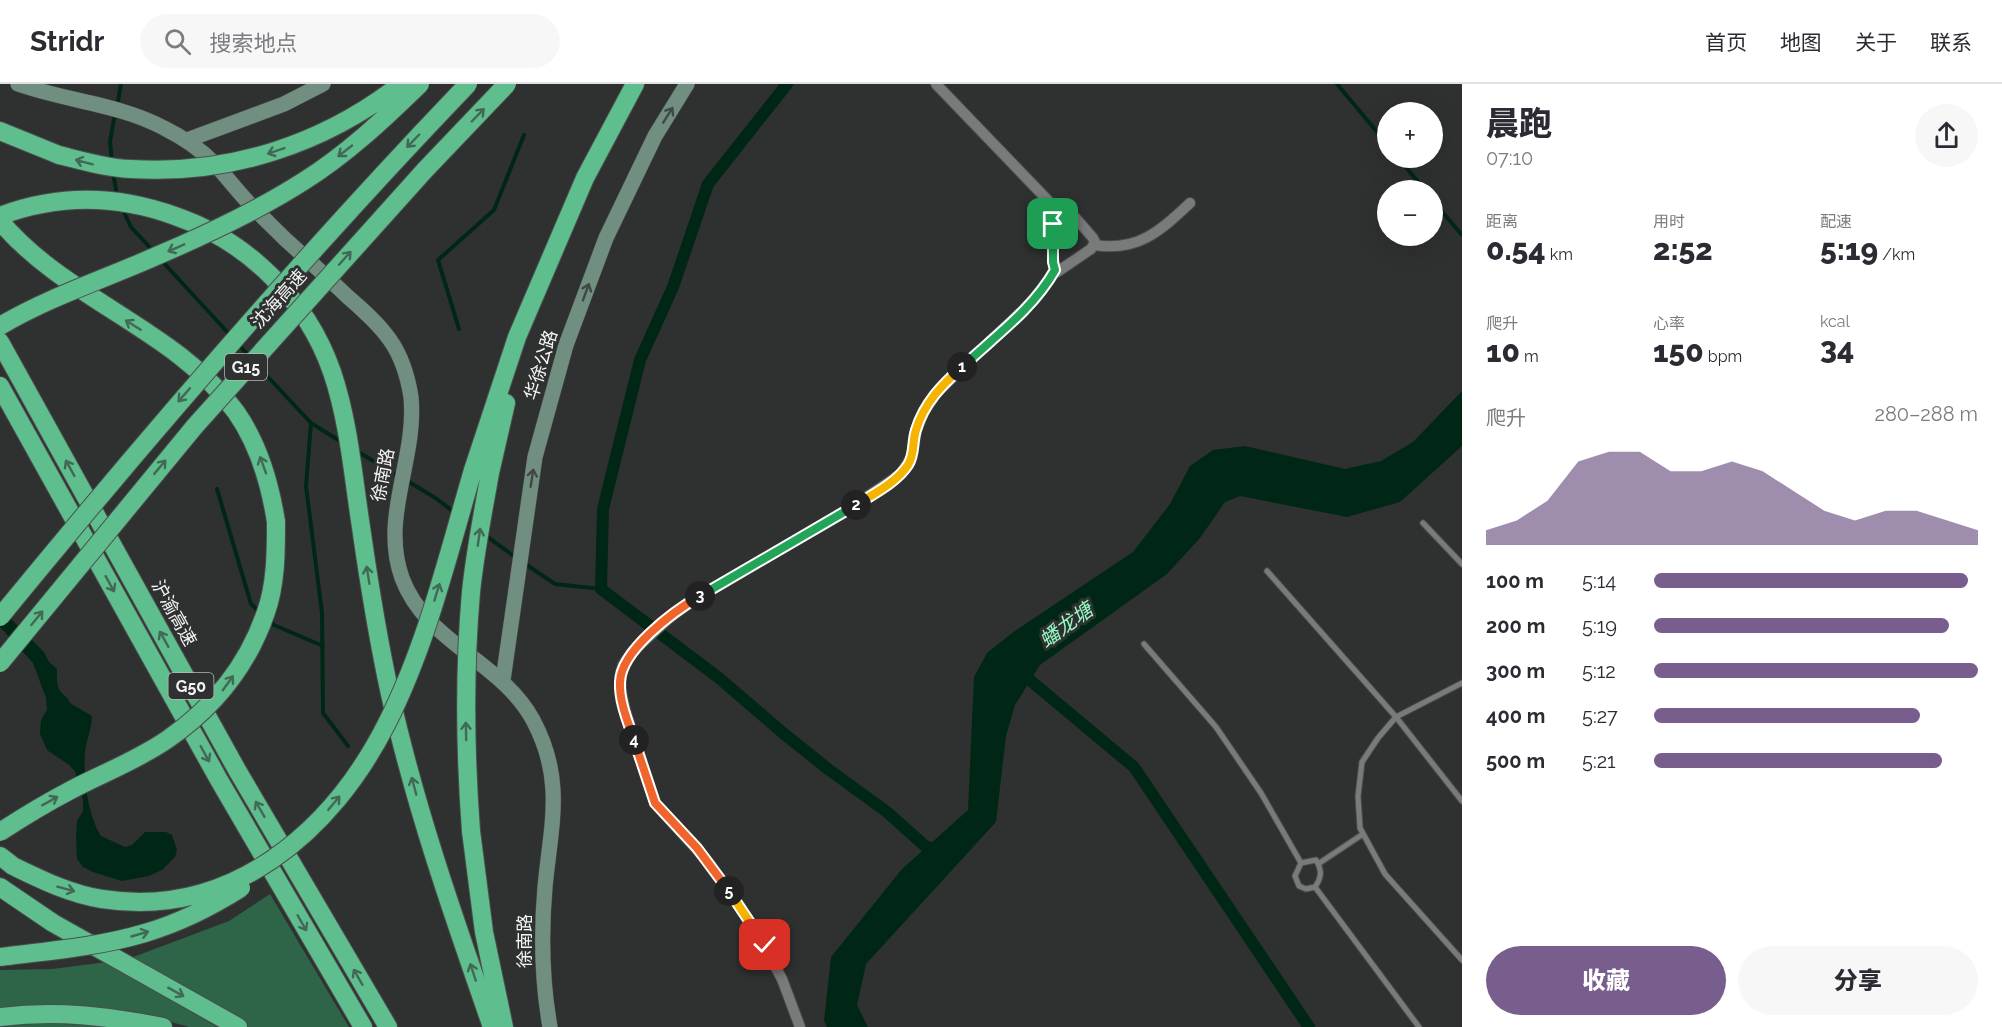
<!DOCTYPE html>
<html lang="zh">
<meta charset="utf-8">
<style>
:root{--surface:#fff;--page:#f7f7f7;--text:#2b2b33;--muted:#7c7c81;--line:#e1e1e2;--accent:#775e8d}
body{margin:0;font-family:Raleway,"Noto Sans SC",sans-serif;background:var(--page);color:var(--text);height:100vh;display:flex;flex-direction:column;font-size:22px;white-space:nowrap}
*{box-sizing:border-box;margin:0}
p{font-size:20px;color:var(--muted)}
.icon{flex:none;width:33px;height:33px;fill:none;stroke:currentColor;stroke-width:2;stroke-linecap:round;stroke-linejoin:round}
.map{position:relative;flex:1;overflow:hidden}
.panel{display:flex;flex-direction:column;background:var(--surface);width:540px}
.panel>*{flex:none}
.buttons{position:absolute;left:1377px;top:18px;display:grid;gap:12px}
.buttons a{display:grid;place-items:center;width:66px;height:66px;border-radius:50%;background:var(--surface);box-shadow:0 6px 24px #0002;font-size:30px}
.pin{position:absolute;display:grid;place-items:center;width:51px;height:51px;color:#fff;margin:-26px;border-radius:12px;box-shadow:0 3px 9px #0006}
.km{position:absolute;width:30px;height:30px;margin:-15px;border-radius:50%;background:#222;color:#fff;font-size:16px;line-height:30px;text-align:center}
.round{display:grid;place-items:center;flex:none;width:63px;height:63px;border-radius:32px;background:var(--page)}
.head{display:flex;align-items:center;justify-content:space-between;height:102px;padding:0 24px}
h1{font-size:33px;font-weight:800;line-height:45px}
.metrics{display:grid;grid-template-columns:repeat(3,1fr);gap:9px;height:102px;padding:6px 24px}
.metrics div{display:grid;align-content:center}
.metrics b{font-size:30px;font-weight:800}
.metrics small{font-size:16px;font-weight:400}
.metrics p{font-size:16px}
.chart{height:168px;padding:12px 24px}
.chart p{display:flex;justify-content:space-between}
.chart svg{width:100%;height:108px;margin-top:6px;fill:var(--accent);opacity:.7}
.action{display:flex;gap:12px;margin-top:auto;padding:12px 24px}
.action a{flex:1;height:69px;border-radius:36px;background:var(--accent);color:#fff;font-size:24px;font-weight:800;line-height:69px;text-align:center}
.action a+a{background:var(--page);color:var(--text)}
ul{padding:0 24px;list-style:none;font-size:20px}
li{display:grid;grid-template-columns:96px 72px 1fr;align-items:center;height:45px}
li i{height:15px;border-radius:8px;background:var(--accent)}
header{display:flex;align-items:center;gap:36px;box-sizing:border-box;height:84px;padding:0 30px;background:var(--surface);border-bottom:2px solid var(--line)}
header strong{font-size:28px}
nav{display:flex;gap:33px;margin-inline-start:auto;font-size:21px}
.search{width:420px;height:54px;background:var(--page);display:flex;align-items:center;gap:15px;box-sizing:border-box;padding:0 21px;border-radius:33px;color:var(--muted);font-size:22px}
main{display:flex;flex:1;min-height:0}
.map>svg:first-child{display:block}
</style>
<header>
<strong>Stridr</strong>
<div class="search"><svg class="icon" aria-label="search" viewBox="0 0 24 24"><circle cx="10" cy="10" r="6"/><path d="M15 15l6 6"/></svg>搜索地点</div>
<nav><a>首页</a><a>地图</a><a>关于</a><a>联系</a></nav>
</header>
<main>
<div class="map">
<svg width="1462" height="943" viewBox="0 0 1462 943">
<rect width="100%" height="100%" fill="#2f3130"/>
<path fill="#2e6448" d="M270,810L349,943H247L209,919L128,875L229,837Z
M107,878L217,943H189L132,927L35,923L0,928V886L52,885Z
M46,939L116,943H0Z"/>
<path fill="#002716" d="M1462,307V362L1400,418L1347,433L1240,412L1225,418L1200,454L1167,490L1040,581L1015,621L1006,652L996,738L866,880L857,921L868,943H827L824,937L831,873L902,785L968,726L974,593L987,569L1012,549L1133,468L1170,420L1190,382L1213,366L1245,362L1345,385L1381,377L1413,358Z
M0,524L44,568L49,578L57,585C57,591 56,601 60,607C64,612 67,612 70,619L92,632C92,645 86,656 85,669C83,694 88,731 101,752L125,763L132,761L145,748H166L172,751L177,766L175,773L162,786L149,792L122,797L93,788L83,783L77,775L76,753L77,737L83,727V716L75,687L69,681L47,666L40,650L41,636L47,626L46,614L33,579L0,543Z"/>
<g fill="none" stroke-linecap="round" stroke-linejoin="round">
<path stroke="#002716" stroke-width="4" d="M1337,0L1388,61
M117,23L121,0
M1398,74L1425,106
M112,79L110,57L115,30
M113,89L117,111
M1432,116L1462,151
M122,124L131,143L154,168
M161,176L231,252
M459,245L438,176L494,126L524,51
M238,260L249,272
M256,280L311,339L343,359
M311,339L306,402L322,529L323,629L348,662
M355,366L400,393
M406,396L437,415L455,429
M217,405L251,520L261,529
M485,451L515,473
M524,479L555,500L601,505
M269,536L274,541L323,562"/>
<path stroke="#002716" stroke-width="12" d="M787,0L708,100L673,203L640,276L603,425L601,505L719,594L783,649L828,685L887,728L925,762L942,768
M1019,587L1134,683L1309,943"/>
<g stroke="#4c4e4d" stroke-width="7">
<path id="lane" d="M1423,439L1462,480
M1267,487L1396,633L1462,717
M1144,560L1216,643L1261,709L1301,779L1295,792L1299,802L1306,805L1315,803L1419,943
M1462,599L1396,633L1378,654L1362,678L1358,712L1360,744L1385,790L1462,876
M1301,779L1316,776C1322,786 1322,793 1315,803
M1318,780L1363,750"/>
</g>
<g stroke="#4c4e4d" stroke-width="12">
<path id="street" d="M936,0L1060,129
M1065,128L1073,131L1093,154L1095,158L1091,165L1057,188C1051,181 1052,142 1056,133Z
M1094,161C1138,168 1160,147 1190,119
M800,943L782,895L756,847L709,779L655,719L625,626L621,607V588L623,581L632,568L668,535L692,517L846,427L901,390L912,372L916,347L924,327L936,309L1035,215L1055,186"/>
</g>
<g stroke="#4c4e4d" stroke-width="16">
<path id="secondary" d="M18,0C66,17 119,20 164,44C182,53 200,65 214,79C225,91 235,104 246,116C258,129 272,142 285,155C306,174 327,193 348,213C363,226 379,240 390,256C402,273 408,294 411,313C417,375 380,433 402,494C426,559 501,577 533,636C565,696 551,740 545,803C541,849 542,898 550,943
M187,56L284,20L323,0
M503,596L535,373L566,261L606,154L655,52L687,0"/>
</g>
<g stroke="#4c4e4d" stroke-width="20">
<path id="highway" d="M0,47L59,71
M0,132C58,110 117,111 175,132C248,157 307,216 332,288C349,338 353,392 361,443C369,499 378,555 390,610C415,723 454,834 492,943
M0,137C65,215 177,246 236,328C259,361 270,399 276,438
M0,258L237,686L388,943
M0,302L219,696L363,943
M473,386L517,253L585,94L635,0
M490,389L506,319
M471,747L484,848L504,943
M0,772L13,782
M0,803L53,839L238,943
M0,933C58,926 106,932 163,943"/>
</g>
<use href="#lane" stroke="#797b7a" stroke-width="5"/>
<use href="#street" stroke="#797b7a" stroke-width="10"/>
<use href="#secondary" stroke="#718f80" stroke-width="15"/>
<use href="#highway" stroke="#5fbe8e" stroke-width="18"/>
<g stroke="#4c4e4d" stroke-width="20" stroke-linecap="butt">
<path id="highway-bridge" d="M59,71C83,77 107,84 131,85C230,91 324,60 401,0
M0,242C49,213 102,196 154,173C206,151 257,127 304,97C347,70 384,35 420,0
M0,533C150,350 304,171 468,0
M0,579L195,342L425,86L507,0
M471,747C465,667 464,588 471,508C475,468 483,429 490,389
M0,748C23,733 46,719 71,706C103,689 138,676 168,655C213,624 248,581 266,528C276,500 276,468 276,438
M13,782C42,796 70,810 102,815C231,835 332,748 387,639C427,560 448,471 473,386
M0,873C49,867 98,863 145,849C179,839 211,823 241,804"/>
</g>
<use href="#highway-bridge" stroke="#5fbe8e" stroke-width="18"/>
</g>
<defs><path id="oneway-shaft" d="M-6 0H5M1.5-3L5.5 0L1.5 3" fill="none" stroke-width="1.6" stroke-linecap="round" stroke-linejoin="round" transform="scale(1.5)"/></defs>
<g stroke="#426956">
<use href="#oneway-shaft" transform="translate(478 31) rotate(-46)"/>
<use href="#oneway-shaft" transform="translate(413 57) rotate(134)"/>
<use href="#oneway-shaft" transform="translate(276 67) rotate(161)"/>
<use href="#oneway-shaft" transform="translate(345 67) rotate(142)"/>
<use href="#oneway-shaft" transform="translate(84 78) rotate(-165)"/>
<use href="#oneway-shaft" transform="translate(176 164) rotate(156)"/>
<use href="#oneway-shaft" transform="translate(345 174) rotate(-48)"/>
<use href="#oneway-shaft" transform="translate(133 241) rotate(-148)"/>
<use href="#oneway-shaft" transform="translate(184 311) rotate(131)"/>
<use href="#oneway-shaft" transform="translate(263 381) rotate(-110)"/>
<use href="#oneway-shaft" transform="translate(160 383) rotate(-50)"/>
<use href="#oneway-shaft" transform="translate(70 384) rotate(-119)"/>
<use href="#oneway-shaft" transform="translate(479 453) rotate(-82)"/>
<use href="#oneway-shaft" transform="translate(368 491) rotate(-99)"/>
<use href="#oneway-shaft" transform="translate(110 500) rotate(61)"/>
<use href="#oneway-shaft" transform="translate(437 508) rotate(-73)"/>
<use href="#oneway-shaft" transform="translate(37 534) rotate(-51)"/>
<use href="#oneway-shaft" transform="translate(164 555) rotate(-119)"/>
<use href="#oneway-shaft" transform="translate(228 599) rotate(-54)"/>
<use href="#oneway-shaft" transform="translate(466 647) rotate(-91)"/>
<use href="#oneway-shaft" transform="translate(205 670) rotate(61)"/>
<use href="#oneway-shaft" transform="translate(414 702) rotate(-105)"/>
<use href="#oneway-shaft" transform="translate(50 717) rotate(-29)"/>
<use href="#oneway-shaft" transform="translate(334 719) rotate(-50)"/>
<use href="#oneway-shaft" transform="translate(260 725) rotate(-120)"/>
<use href="#oneway-shaft" transform="translate(66 805) rotate(15)"/>
<use href="#oneway-shaft" transform="translate(302 839) rotate(60)"/>
<use href="#oneway-shaft" transform="translate(140 850) rotate(-16)"/>
<use href="#oneway-shaft" transform="translate(473 888) rotate(-108)"/>
<use href="#oneway-shaft" transform="translate(358 893) rotate(-120)"/>
<use href="#oneway-shaft" transform="translate(176 908) rotate(29)"/>
</g>
<g stroke="#404844">
<use href="#oneway-shaft" transform="translate(668 31) rotate(-58)"/>
<use href="#oneway-shaft" transform="translate(586 208) rotate(-70)"/>
<use href="#oneway-shaft" transform="translate(532 394) rotate(-81)"/>
</g>
<g fill="none" stroke-linecap="round" stroke-linejoin="round">
<g stroke="#fff" stroke-width="12">
<path id="split-1" d="M962,283C994,253 1033,225 1055,186L1053,178V140"/>
</g>
<g stroke="#fff" stroke-width="12">
<path id="split-2" d="M856,421C873,410 896,399 908,381C915,370 912,358 916,346C924,319 942,301 962,283"/>
</g>
<g stroke="#fff" stroke-width="12">
<path id="split-3" d="M700,512L856,421"/>
</g>
<g stroke="#fff" stroke-width="12">
<path id="split-4" d="M634,656C628,638 619,617 620,598C621,566 674,527 700,512"/>
</g>
<g stroke="#fff" stroke-width="12">
<path id="split-5" d="M634,656L655,719L697,764L729,807"/>
</g>
<g stroke="#fff" stroke-width="12">
<path id="split-6" d="M729,807L765,861"/>
</g>
<use href="#split-1" stroke="#22a559" stroke-width="8"/>
<use href="#split-2" stroke="#f5b400" stroke-width="8"/>
<use href="#split-3" stroke="#22a559" stroke-width="8"/>
<use href="#split-4" stroke="#f0652b" stroke-width="8"/>
<use href="#split-5" stroke="#f0652b" stroke-width="8"/>
<use href="#split-6" stroke="#f5b400" stroke-width="8"/>
</g>
<g text-anchor="middle" stroke-width="6" stroke-linejoin="round" paint-order="stroke">
<g fill="#2f3130" stroke="#b8bab8" stroke-width="1.5">
<rect x="225" y="270" width="42" height="26" rx="4.5"/>
<rect x="168.5" y="589" width="45" height="26" rx="4.5"/>
</g>
<g font-size="16" font-weight="bold" fill="#f3f4f3">
<text x="246" y="289">G15</text>
<text x="191" y="608">G50</text>
</g>
<g font-size="18" fill="#f3f4f3" stroke="#2f3130">
<text transform="translate(279 215) rotate(-48)" y="6">沈海高速</text>
<text transform="translate(541 281) rotate(-73)" y="6">华徐公路</text>
<text transform="translate(383 391) rotate(-79)" y="6">徐南路</text>
<text transform="translate(174 529) rotate(61)" y="6">沪渝高速</text>
<text transform="translate(525 857) rotate(-90)" y="6">徐南路</text>
</g>
<g font-size="20" font-style="italic" fill="#96fac5" stroke="#2f3130">
<text transform="translate(1066 541) rotate(-36)" y="7">蟠龙塘</text>
</g>
</g>
</svg>
<div class="buttons">
<a>+</a>
<a>−</a>
</div>
<div class="pin" style="left:1053px;top:140px;background:#1e9e55"><svg class="icon" aria-label="arrive" viewBox="0 0 24 24"><path d="M6 21V4h12l-3 4 3 4H6"/></svg></div>
<div class="pin" style="left:765px;top:861px;background:#d93025"><svg class="icon" aria-label="check" viewBox="0 0 24 24"><path d="M5 12l5 5 9-10"/></svg></div>
<b class="km" style="left:962px;top:283px">1</b>
<b class="km" style="left:856px;top:421px">2</b>
<b class="km" style="left:700px;top:512px">3</b>
<b class="km" style="left:634px;top:656px">4</b>
<b class="km" style="left:729px;top:807px">5</b>
</div>
<section class="panel">
<div class="head"><div><h1>晨跑</h1><p>07:10</p></div><a class="round"><svg class="icon" aria-label="share" viewBox="0 0 24 24"><path d="M12 15V3M7 8l5-5 5 5M5 13v7h14v-7"/></svg></a></div>
<div class="metrics">
<div><p>距离</p><b>0.54<small> km</small></b></div>
<div><p>用时</p><b>2:52</b></div>
<div><p>配速</p><b>5:19<small> /km</small></b></div>
</div>
<div class="metrics">
<div><p>爬升</p><b>10<small> m</small></b></div>
<div><p>心率</p><b>150<small> bpm</small></b></div>
<div><p>kcal</p><b>34</b></div>
</div>
<div class="chart"><p><span>爬升</span>280–288 m</p>
<svg viewBox="0 0 160 44" preserveAspectRatio="none"><path d="M0 44V38L10 34L20 26L30 10L40 6L50 6L60 14L70 14L80 10L90 14L100 22L110 30L120 34L130 30L140 30L150 34L160 38V44z"/></svg>
</div>
<ul>
<li><b>100 m</b>5:14<i style="width:97%"></i></li>
<li><b>200 m</b>5:19<i style="width:91%"></i></li>
<li><b>300 m</b>5:12<i style="width:100%"></i></li>
<li><b>400 m</b>5:27<i style="width:82%"></i></li>
<li><b>500 m</b>5:21<i style="width:89%"></i></li>
</ul>
<div class="action"><a>收藏</a><a>分享</a></div>
</section>
</main>
